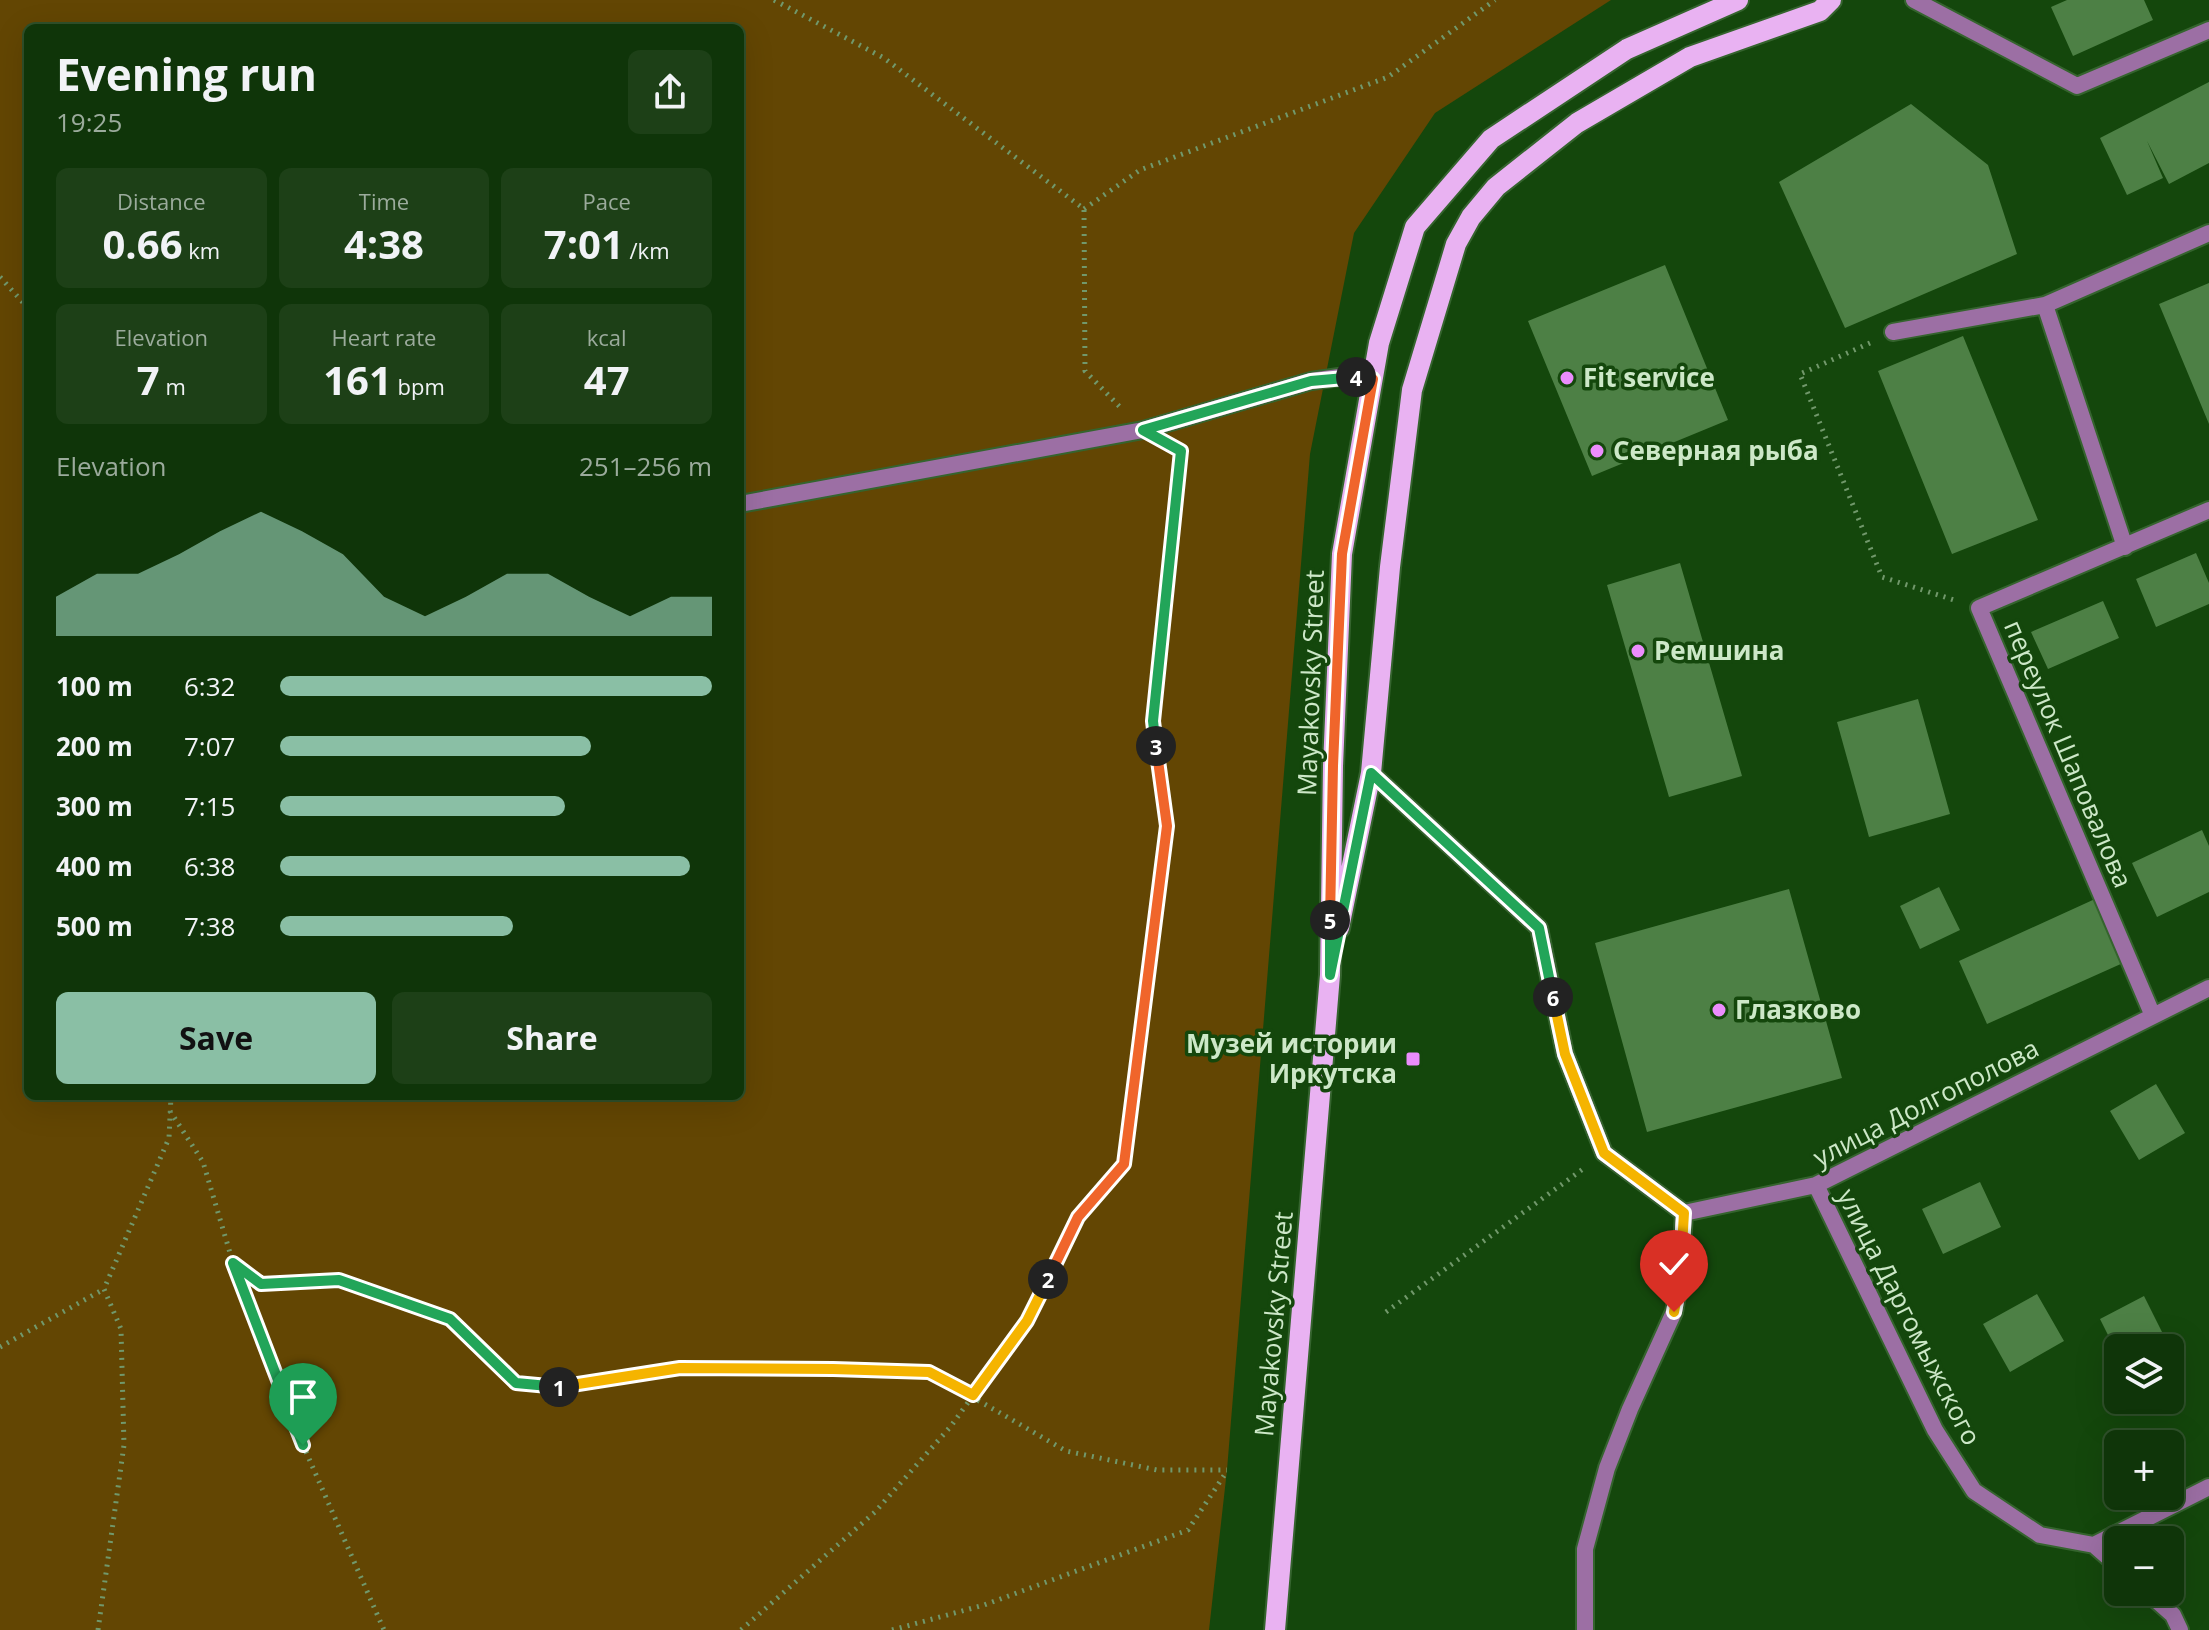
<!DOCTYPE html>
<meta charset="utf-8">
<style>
:root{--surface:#0f3509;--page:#1d4017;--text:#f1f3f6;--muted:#9bab9c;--line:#2f502a;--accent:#8abfa5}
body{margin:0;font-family:"Open Sans",sans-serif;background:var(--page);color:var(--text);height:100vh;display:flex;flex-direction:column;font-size:30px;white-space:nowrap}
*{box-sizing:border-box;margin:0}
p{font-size:26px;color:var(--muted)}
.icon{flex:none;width:44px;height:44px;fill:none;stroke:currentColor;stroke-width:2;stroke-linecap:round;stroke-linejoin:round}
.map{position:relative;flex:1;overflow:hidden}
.side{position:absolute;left:24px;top:24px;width:720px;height:1076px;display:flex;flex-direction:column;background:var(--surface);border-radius:12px;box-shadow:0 8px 32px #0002,0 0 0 2px var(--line)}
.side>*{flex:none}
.tools{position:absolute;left:2104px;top:1334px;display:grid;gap:16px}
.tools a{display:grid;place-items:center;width:80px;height:80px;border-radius:12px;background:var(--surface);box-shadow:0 8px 32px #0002,0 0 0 2px var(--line);font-size:40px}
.pin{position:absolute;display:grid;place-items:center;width:68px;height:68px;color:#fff;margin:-82px -34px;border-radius:50% 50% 50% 0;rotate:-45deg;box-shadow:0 0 8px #0007}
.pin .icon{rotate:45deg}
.km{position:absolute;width:40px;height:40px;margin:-20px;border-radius:50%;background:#222;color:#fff;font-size:22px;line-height:40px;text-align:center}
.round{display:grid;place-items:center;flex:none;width:84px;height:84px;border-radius:12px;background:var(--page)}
.headline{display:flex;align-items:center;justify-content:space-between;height:136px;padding:0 32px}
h1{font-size:44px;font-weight:700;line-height:60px}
.figures{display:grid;grid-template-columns:repeat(3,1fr);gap:12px;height:136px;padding:8px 32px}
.figures div{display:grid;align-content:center;border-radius:12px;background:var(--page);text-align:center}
.figures b{font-size:40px;font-weight:700}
.figures small{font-size:22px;font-weight:400}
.figures p{font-size:22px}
.chart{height:224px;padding:16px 32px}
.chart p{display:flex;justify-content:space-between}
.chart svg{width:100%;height:144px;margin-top:8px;fill:var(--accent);opacity:.7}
.button{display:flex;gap:16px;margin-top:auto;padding:16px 32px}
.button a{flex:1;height:92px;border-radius:12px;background:var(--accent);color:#111;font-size:32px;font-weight:700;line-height:92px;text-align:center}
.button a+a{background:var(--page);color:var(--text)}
ul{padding:0 32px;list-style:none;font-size:26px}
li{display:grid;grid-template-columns:128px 96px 1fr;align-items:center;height:60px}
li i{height:20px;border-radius:10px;background:var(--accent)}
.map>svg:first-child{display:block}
</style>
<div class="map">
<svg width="2209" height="1630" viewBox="0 0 2209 1630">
<rect width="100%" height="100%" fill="#14470c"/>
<path fill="#634603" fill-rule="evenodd" d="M0,0H1611L1435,113L1354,233L1310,454L1227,1470L1209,1630H0ZM28,28H740V1096H28Z"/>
<path fill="#4d8045" d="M2067,0H2144L2153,20L2073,56L2051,7Z
M2209,82V163L2169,184L2147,141L2163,178L2127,195L2100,138Z
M1911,104L1988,165L2017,254L1845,328L1779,182Z
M1665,265L1728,420L1592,476L1528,321Z
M2209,283V424L2159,304Z
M1963,336L2038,520L1952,554L1878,371Z
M2196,553L2209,583V604L2156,627L2136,579Z
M1680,563L1742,776L1669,797L1607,585Z
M2103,601L2119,638L2048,669L2031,632Z
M1918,699L1950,814L1869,837L1837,722Z
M2202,830L2209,846V892L2157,917L2132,863Z
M1939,887L1960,930L1920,949L1900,906Z
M1789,889L1842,1078L1647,1132L1595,943Z
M2095,899L2123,963L1987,1024L1959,961Z
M2156,1084L2185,1133L2139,1160L2110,1111Z
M1980,1182L2001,1227L1943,1254L1922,1209Z
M2037,1294L2064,1341L2010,1372L1983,1324Z
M2144,1296L2166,1340L2150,1348H2118V1355L2100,1319Z"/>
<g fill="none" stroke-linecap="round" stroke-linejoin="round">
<g stroke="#35642e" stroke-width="20">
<path id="lane" d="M1914,0L2077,86L2209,30
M2045,305L2125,547
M1893,332L2045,305L2209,233
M740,504L1143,430L1311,381L1346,376L1373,379
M1585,1630V1549L1607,1468L1630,1409L1674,1312L1680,1279L1684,1213"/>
</g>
<g stroke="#35642e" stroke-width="20">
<path id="street" d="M1371,773L1539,928L1565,1054L1604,1153L1684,1213L1816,1185L2209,988
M2153,1016L1979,608L2209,510
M1816,1185L1935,1430L1974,1491L2040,1535L2094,1545L2118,1566
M2094,1545L2209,1487
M2147,1592L2173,1615L2180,1630"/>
</g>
<g stroke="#35642e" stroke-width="24">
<path id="primary" d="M1339,928L1371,773L1390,567L1412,390L1456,244L1471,217L1496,187L1577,123L1690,57L1820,11L1831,0
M1275,1630L1330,975L1333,766L1342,554L1379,343L1415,227L1491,139L1627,49L1738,0"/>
</g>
<path stroke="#71986b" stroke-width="5" stroke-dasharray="2 6" stroke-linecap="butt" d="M774,0L884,58L1084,209L1085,371L1121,408
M1084,209L1140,170L1388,77L1495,0
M0,277L28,308
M1870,343L1800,374L1882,577L1954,600
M170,1111L203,1162L233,1263L261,1284L339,1280L450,1319L516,1383L561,1387L680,1368L929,1372L1066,1451L1157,1470H1227
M234,1265L303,1445L384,1630
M1386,1312L1583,1169
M0,1347L104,1289
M98,1630L124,1445L121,1329L104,1289L169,1138L171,1096
M741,1630L875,1512L951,1426L1027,1321L1078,1217L1124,1164L1167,826L1153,721L1181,451L1177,449
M892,1630L984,1605L1188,1530L1227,1471"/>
<use href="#lane" stroke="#9c6fa4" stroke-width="16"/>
<use href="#street" stroke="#9c6fa4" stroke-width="16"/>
<use href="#primary" stroke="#e9b2f2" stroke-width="20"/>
</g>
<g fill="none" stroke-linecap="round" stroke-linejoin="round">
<g stroke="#fff" stroke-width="16">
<path id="split-1" d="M303,1445L233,1263L261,1284L339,1280L450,1319L516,1383L559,1387"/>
</g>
<g stroke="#fff" stroke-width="16">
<path id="split-2" d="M559,1387L680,1368L833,1369L929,1372L973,1395L1027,1321L1048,1279"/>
</g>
<g stroke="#fff" stroke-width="16">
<path id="split-3" d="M1048,1279L1078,1217L1124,1164L1167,826L1156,746"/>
</g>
<g stroke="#fff" stroke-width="16">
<path id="split-4" d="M1156,746L1153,721L1181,451L1143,430L1311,381L1356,377"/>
</g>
<g stroke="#fff" stroke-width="16">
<path id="split-5" d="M1330,920L1333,766L1342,554L1373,379L1356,377"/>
</g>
<g stroke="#fff" stroke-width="16">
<path id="split-6" d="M1330,920V975L1371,773L1539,928L1553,997"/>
</g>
<g stroke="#fff" stroke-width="16">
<path id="split-7" d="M1553,997L1565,1054L1604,1153L1684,1213L1680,1279L1674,1312"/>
</g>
<use href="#split-1" stroke="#22a559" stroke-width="10"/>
<use href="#split-2" stroke="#f5b400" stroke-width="10"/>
<use href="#split-3" stroke="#f0652b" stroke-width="10"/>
<use href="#split-4" stroke="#22a559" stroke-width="10"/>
<use href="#split-5" stroke="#f0652b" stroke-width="10"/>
<use href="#split-6" stroke="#22a559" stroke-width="10"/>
<use href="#split-7" stroke="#f5b400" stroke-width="10"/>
</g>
<g fill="#eb8dfc" stroke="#14470c" stroke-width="3">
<circle cx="1567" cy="378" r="8"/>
<circle cx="1597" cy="451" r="8"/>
<circle cx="1638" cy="651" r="8"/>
<circle cx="1719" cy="1010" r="8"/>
<rect x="1405" y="1051" width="16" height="16" rx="4"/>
</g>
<g text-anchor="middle" stroke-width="7" stroke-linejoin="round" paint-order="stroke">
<g font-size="26" font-weight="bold" fill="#cde8c8" stroke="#14470c" text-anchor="start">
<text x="1583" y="387">Fit service</text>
<text x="1613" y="460">Северная рыба</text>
<text x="1654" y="660">Ремшина</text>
<text x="1735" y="1019">Глазково</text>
<text x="1397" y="1053" text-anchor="end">Музей истории<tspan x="1397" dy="30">Иркутска</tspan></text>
</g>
<g font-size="26" fill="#cde8c8" stroke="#14470c">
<text transform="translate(1311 683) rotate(-88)" y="9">Mayakovsky Street</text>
<text transform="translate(2068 754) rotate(67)" y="9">переулок Шаповалова</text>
<text transform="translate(1926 1103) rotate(-27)" y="9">улица Долгополова</text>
<text transform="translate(1909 1317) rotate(63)" y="9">улица Даргомыжского</text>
<text transform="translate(1274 1324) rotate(-85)" y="9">Mayakovsky Street</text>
</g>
</g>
</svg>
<div class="tools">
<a><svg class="icon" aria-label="layers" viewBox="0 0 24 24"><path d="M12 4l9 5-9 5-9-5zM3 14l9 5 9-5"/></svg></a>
<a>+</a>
<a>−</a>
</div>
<div class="pin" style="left:303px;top:1445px;background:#1e9e55"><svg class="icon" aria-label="arrive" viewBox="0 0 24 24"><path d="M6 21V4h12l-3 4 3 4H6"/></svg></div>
<div class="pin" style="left:1674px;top:1312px;background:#d93025"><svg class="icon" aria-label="check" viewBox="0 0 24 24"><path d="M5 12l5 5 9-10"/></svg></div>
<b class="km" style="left:559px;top:1387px">1</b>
<b class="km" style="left:1048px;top:1279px">2</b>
<b class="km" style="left:1156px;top:746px">3</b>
<b class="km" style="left:1356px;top:377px">4</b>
<b class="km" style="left:1330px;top:920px">5</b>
<b class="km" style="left:1553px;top:997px">6</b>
<section class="side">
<div class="headline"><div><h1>Evening run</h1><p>19:25</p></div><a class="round"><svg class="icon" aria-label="share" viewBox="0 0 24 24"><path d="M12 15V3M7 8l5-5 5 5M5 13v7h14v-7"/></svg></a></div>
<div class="figures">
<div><p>Distance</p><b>0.66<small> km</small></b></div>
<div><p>Time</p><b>4:38</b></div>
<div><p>Pace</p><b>7:01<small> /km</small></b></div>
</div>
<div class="figures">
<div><p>Elevation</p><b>7<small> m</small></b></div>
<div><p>Heart rate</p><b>161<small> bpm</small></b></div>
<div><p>kcal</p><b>47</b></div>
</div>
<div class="chart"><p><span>Elevation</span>251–256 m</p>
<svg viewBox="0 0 160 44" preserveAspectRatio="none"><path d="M0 44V32L10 25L20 25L30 19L40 12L50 6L60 12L70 19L80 32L90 38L100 32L110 25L120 25L130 32L140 38L150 32L160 32V44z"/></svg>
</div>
<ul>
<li><b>100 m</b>6:32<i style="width:100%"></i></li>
<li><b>200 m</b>7:07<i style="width:72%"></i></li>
<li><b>300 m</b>7:15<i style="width:66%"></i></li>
<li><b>400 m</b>6:38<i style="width:95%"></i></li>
<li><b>500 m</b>7:38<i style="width:54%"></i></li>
</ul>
<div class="button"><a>Save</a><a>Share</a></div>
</section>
</div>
